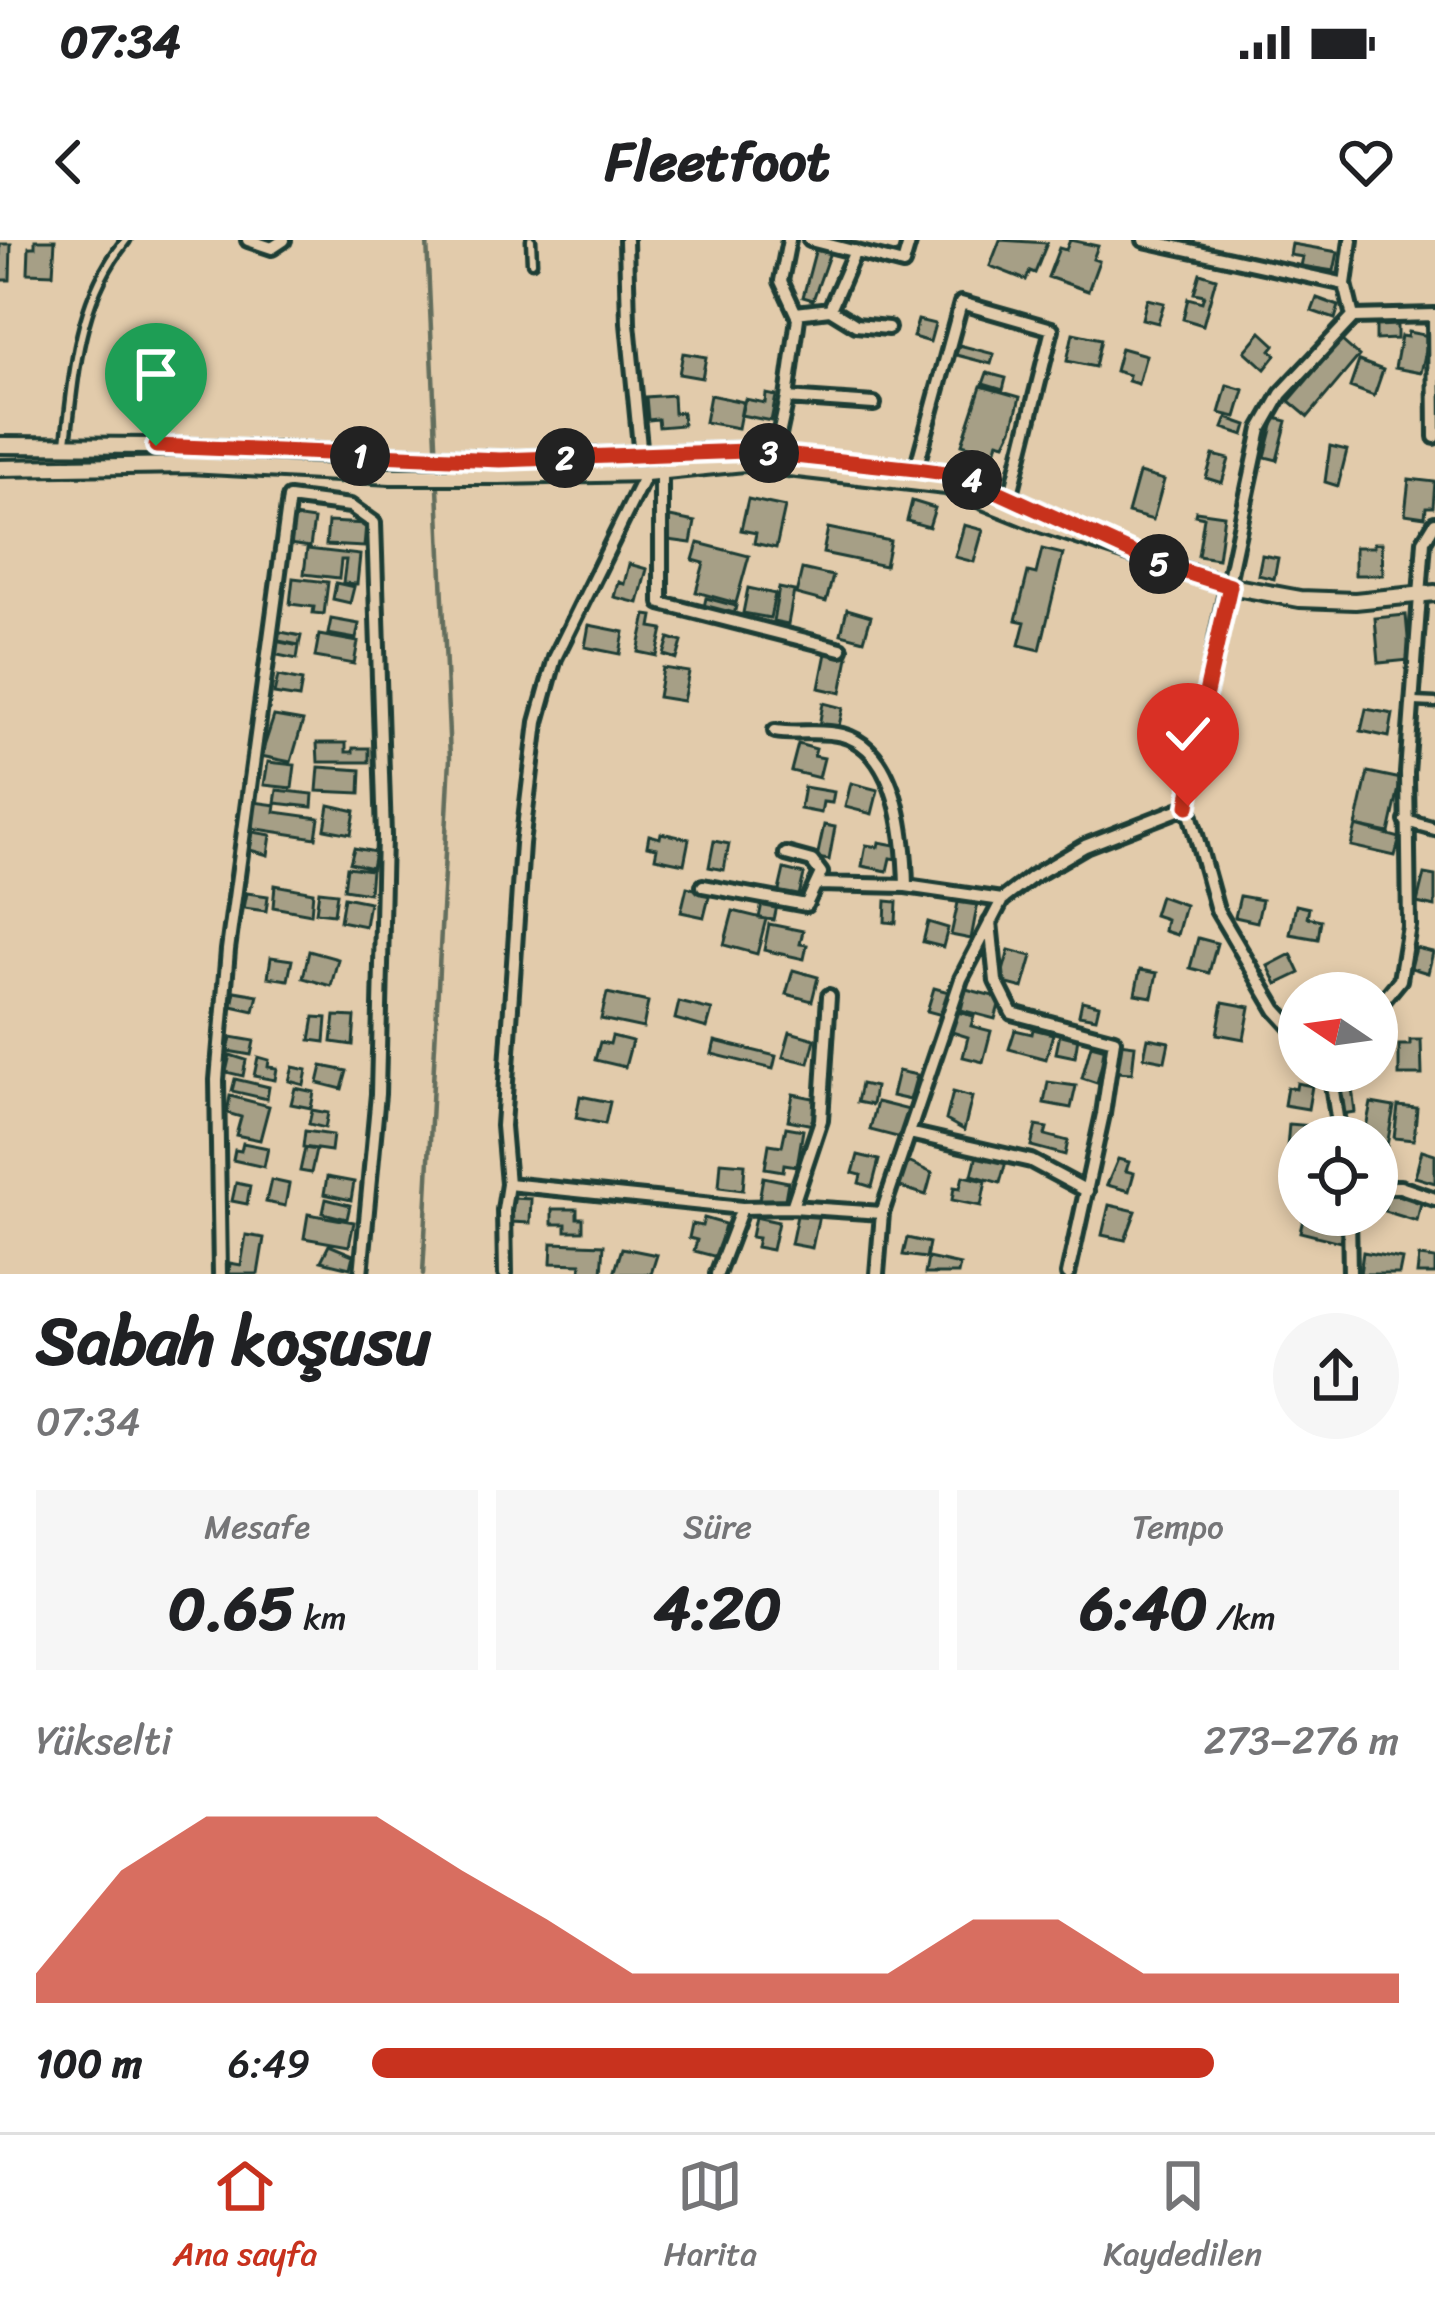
<!DOCTYPE html>
<html lang="tr">
<meta charset="utf-8">
<style>
:root{--surface:#fff;--page:#f6f6f6;--text:#202124;--muted:#757577;--line:#e0e0e0;--accent:#c8321e}
body{margin:0;font-family:Sriracha,sans-serif;background:var(--page);color:var(--text);height:100vh;display:flex;flex-direction:column;font-size:45px;white-space:nowrap}
*{box-sizing:border-box;margin:0}
p{font-size:39px;color:var(--muted)}
.icon{flex:none;width:66px;height:66px;fill:none;stroke:currentColor;stroke-width:2;stroke-linecap:round;stroke-linejoin:round}
.map{position:relative;height:1034px;overflow:hidden}
.details{display:flex;flex-direction:column;background:var(--surface);flex:1}
.details>*{flex:none}
.needle{width:78px;rotate:283deg}
.tools{position:absolute;left:1278px;top:732px;display:grid;gap:24px}
.tools a{display:grid;place-items:center;width:120px;height:120px;border-radius:50%;background:var(--surface);box-shadow:0 6px 18px #0003;font-size:60px}
.pin{position:absolute;display:grid;place-items:center;width:102px;height:102px;color:#fff;margin:-123px -51px;border-radius:50% 50% 50% 0;rotate:-45deg;box-shadow:0 0 12px #0007}
.pin .icon{rotate:45deg}
.km{position:absolute;width:60px;height:60px;margin:-30px;border-radius:50%;background:#222;color:#fff;font-size:33px;line-height:60px;text-align:center}
.round{display:grid;place-items:center;flex:none;width:126px;height:126px;border-radius:63px;background:var(--page)}
.overview{display:flex;align-items:center;justify-content:space-between;height:204px;padding:0 36px}
h1{font-size:66px;font-weight:700;line-height:90px}
.stats{display:grid;grid-template-columns:repeat(3,1fr);gap:18px;height:204px;padding:12px 36px}
.stats div{display:grid;align-content:center;border-radius:0px;background:var(--page);text-align:center}
.stats b{font-size:60px;font-weight:700}
.stats small{font-size:33px;font-weight:400}
.stats p{font-size:33px}
.chart{height:336px;padding:24px 36px}
.chart p{display:flex;justify-content:space-between}
.chart svg{width:100%;height:216px;margin-top:12px;fill:var(--accent);opacity:.7}
ul{padding:0 36px;list-style:none;font-size:39px}
li{display:grid;grid-template-columns:192px 144px 1fr;align-items:center;height:90px}
li i{height:30px;border-radius:15px;background:var(--accent)}
.status{display:flex;justify-content:space-between;align-items:center;height:84px;padding:0 60px;background:var(--surface);direction:ltr}
.status svg{height:33px;fill:currentColor}
header{display:flex;justify-content:space-between;align-items:center;height:156px;padding:0 36px;background:var(--surface);font-size:54px;font-weight:700}
.tabs{display:flex;justify-content:space-around;align-items:center;height:168px;border-top:3px solid var(--line);background:var(--surface);font-size:33px;color:var(--muted)}
.tabs a{display:grid;justify-items:center;gap:6px}
.tabs .on{color:var(--accent)}
.map>svg:first-child{display:block}
</style>
<div class="status"><b>07:34</b><svg viewBox="0 0 49 12"><path d="M0 12V9h3v3zM5 12V6h3v6zM10 12V3h3v9zM15 12V0h3v12zM26 1h20v11H26zM47 4h2v5h-2z"/></svg></div>
<header><svg class="icon" aria-label="back" viewBox="0 0 24 24"><path d="M15 5l-7 7 7 7"/></svg>Fleetfoot<svg class="icon" aria-label="heart" viewBox="0 0 24 24"><path d="M12 20l-8-8c-3-5 5-10 8-4 3-6 11-1 8 4z"/></svg></header>
<div class="map">
<svg width="1435" height="1034" viewBox="0 0 1435 1034">
<rect width="100%" height="100%" fill="#e2cbab"/>
<filter id="ink" filterUnits="userSpaceOnUse"><feTurbulence type="fractalNoise" baseFrequency=".00833" numOctaves="2"/><feDisplacementMap in="SourceGraphic" scale="24" xChannelSelector="R" yChannelSelector="G"/><feConvolveMatrix kernelMatrix="1 2 1 2 8 2 1 2 1" color-interpolation-filters="sRGB"/></filter>
<g filter="url(#ink)">
<g fill="none" stroke-linecap="round" stroke-linejoin="round">
<path stroke="#636e5d" stroke-width="4.5" d="M423,1034L450,518L427,0"/>
</g>
<path fill="#a69f86" stroke="#1f3d34" stroke-width="3" d="M35,0H55L53,34L28,33L29,7H35Z
M1000,0L1047,3L1035,33L1030,31L1026,40L990,26Z
M1070,0L1098,6L1093,19L1099,21L1088,51L1048,37L1059,8L1066,10Z
M0,4H11L10,40H0Z
M1292,4L1338,12L1334,31L1301,26L1303,17L1290,15Z
M816,8L830,12L813,60L803,57Z
M1200,33L1216,38L1203,85L1183,79L1188,58L1202,62L1204,55L1194,53Z
M1317,58L1339,66L1335,79L1312,71Z
M1147,59L1164,63L1158,83L1142,79Z
M918,80L935,84L930,102L913,97Z
M1397,85V99L1376,100V86Z
M1261,92L1275,105L1271,110L1276,115L1265,129L1245,111Z
M1408,92L1429,96L1421,133L1395,128L1401,96L1407,97Z
M1073,93L1101,99L1095,127L1067,121Z
M1341,100L1359,116L1308,177L1289,161Z
M959,105L994,114L991,124L956,115Z
M1121,108L1146,115L1138,144L1128,141L1129,135L1115,131Z
M683,113L706,117L702,138L679,134Z
M1359,121L1383,130L1374,156L1350,147Z
M987,133L1006,138L1003,150L983,144Z
M1227,145L1244,150L1236,177L1219,173Z
M981,146L1020,157L1012,189L1005,203L998,201L995,213L962,204Z
M766,154L776,156L771,181L741,175L745,159L765,163Z
M673,155L674,173L682,172L683,185L659,187L658,179L648,180L646,157Z
M710,155L743,162L738,188L705,182Z
M1227,178L1247,185L1244,195L1223,188Z
M1275,178L1287,181L1277,220L1265,217Z
M1330,206L1347,210L1338,246L1325,242Z
M1213,215L1229,219L1222,243L1206,238Z
M1139,233L1164,240L1153,280L1128,273Z
M1409,239L1435,242L1433,267H1426L1425,277L1405,274Z
M748,259L785,267L776,308L754,303L756,293L741,290Z
M912,261L935,268L929,287L907,281Z
M1196,271L1224,275L1218,319L1198,316L1204,277L1195,275Z
M665,276L695,282L691,303L661,299Z
M293,277L314,280L310,307L289,304Z
M328,282L366,284L364,307L326,305Z
M964,285L983,290L974,322L955,317Z
M828,288L890,301L885,326L823,313Z
M698,303L749,316L736,363L696,352L704,323L693,320Z
M1374,303H1382L1383,335H1355V307H1374Z
M307,309L360,315L357,344L343,343L346,320H341L339,338L304,334Z
M1042,309L1063,314L1040,410L1019,405L1025,382L1016,380L1028,332L1036,334Z
M1262,315L1278,318L1274,339L1258,335Z
M629,324L647,329L638,363L614,357L618,342L624,344Z
M802,329L833,336L826,362L796,354Z
M293,338L328,342L324,374L313,373L314,367L290,364Z
M336,343L354,347L350,363L333,359Z
M748,348L775,354L770,378L743,373Z
M779,348L794,351L788,384L773,381Z
M706,358L736,366L734,375L704,367Z
M847,369L871,376L864,400L841,394Z
M646,375L653,376L651,387L663,389L657,416L638,412Z
M1406,375L1410,420L1379,423L1375,378Z
M331,379L359,384L356,399L328,394Z
M589,385L624,392L620,414L585,407Z
M276,391L301,396L299,405L274,400Z
M319,395L358,402L354,424L315,417Z
M669,398L682,402L677,419L664,415Z
M275,401L299,406L297,419L273,414Z
M826,413L848,417L841,453L819,448Z
M663,428L689,432L683,461L658,457Z
M278,436L302,441L299,458L274,454Z
M823,463L843,468L838,490L819,486Z
M1366,469L1393,474L1389,497L1361,491Z
M274,476L303,481L291,522L261,516Z
M317,503H346V512H353V508H369V522H318Z
M798,504L816,509L814,516L824,518L819,538L791,531Z
M268,522L295,525L292,548L264,545Z
M319,527L361,530L360,553L317,551Z
M1368,532L1401,539L1389,593L1356,586Z
M851,543L878,550L872,574L845,567Z
M804,547L834,552L832,563L823,562L821,573L800,569Z
M277,550L313,554L312,567L275,563Z
M254,562L276,565L275,572L319,578L316,598L251,588Z
M329,565L355,571L351,594L325,589Z
M824,585L835,587L829,620L817,618Z
M1356,586L1400,598L1395,616L1351,606Z
M253,592L271,595L268,615L250,610Z
M661,593L689,599L684,624L655,618L657,608L647,606L649,595L660,598Z
M714,601L729,604L724,630L709,627Z
M879,602L900,606L898,619L890,618L887,631L862,626L866,605L878,607Z
M354,608L375,612L372,628L350,623Z
M347,627L371,630L369,653L344,649Z
M784,629L804,634L798,660L778,655Z
M1424,634L1435,636V667L1417,663Z
M275,645L313,652L311,674L273,667Z
M687,647L710,653L704,677L681,672Z
M319,651L337,653L334,674L316,672Z
M247,653L268,656L266,671L244,668Z
M1160,656L1185,665L1177,695L1164,691L1166,679L1154,675Z
M1240,656L1262,660L1257,682L1235,677Z
M344,657L369,662L365,686L340,681Z
M763,658L778,661L774,680L759,678Z
M959,658L978,662L971,699L951,695Z
M886,661L897,662L896,683L885,682Z
M1296,665L1309,668L1307,677L1321,680L1318,699L1290,694Z
M733,671L766,679L757,714L724,705Z
M928,682L948,688L943,707L923,702Z
M769,684L803,691L800,704L807,705L804,719L764,710Z
M1198,698L1217,703L1209,733L1190,728Z
M1416,708L1433,712L1428,733L1411,728Z
M1009,710L1032,716L1023,748L1000,742Z
M309,711L338,719L331,746L303,738Z
M1291,714L1300,733L1277,744L1268,726Z
M271,717L292,720L288,740L268,737Z
M793,730L818,737L812,761L786,754Z
M1140,730L1157,733L1152,757L1135,754Z
M934,748L949,752L942,775L927,771Z
M966,749L1001,758L995,779L961,770Z
M235,751L258,755L254,771L232,766Z
M607,753L648,762L643,788L601,779Z
M1082,761L1099,765L1096,778L1079,775Z
M679,762L712,770L707,788L675,779Z
M1223,762L1250,767L1244,799L1217,794Z
M957,772L974,776L971,786L991,791L983,822L963,817L968,797L952,792Z
M335,776L355,777L353,805L332,802Z
M314,777L327,778L325,802L310,800Z
M1033,789L1053,794L1046,819L1009,809L1015,790L1032,794Z
M790,792L815,799L809,823L783,817Z
M1060,794L1078,797L1075,817L1056,813Z
M612,796L632,801L625,827L595,820L600,802L610,804Z
M231,797L254,801L251,815L228,811Z
M1148,798L1169,802L1165,821L1144,817Z
M1410,800H1421L1422,835H1399V805H1410Z
M715,801L776,816L773,829L712,814Z
M1119,803L1135,805L1132,833L1116,832Z
M1091,805L1106,809L1097,843L1082,838Z
M230,815L246,820L243,836L226,832Z
M258,817L269,820L268,827L277,828L275,840L254,836Z
M322,826L347,831L342,849L318,843Z
M293,827L307,830L304,845L289,841Z
M898,831L917,835L910,860L892,856Z
M1336,831H1350L1355,872L1341,874Z
M235,839L269,847L267,859L232,851Z
M1048,842L1076,846L1071,868L1044,863Z
M1297,843L1312,846L1308,869L1284,865L1287,847L1296,849Z
M861,844L875,847L872,865L857,862Z
M295,848L314,852L311,868L291,864Z
M953,852L972,857L964,890L946,880Z
M793,854L818,859L813,885L788,880Z
M230,856L269,866L260,900L236,895L241,877L227,873Z
M580,856L610,862L605,884L576,878Z
M877,862L909,870L901,898L870,890Z
M1371,863L1394,867L1386,911L1377,909V897H1364Z
M1398,866L1417,868L1414,900L1394,898Z
M312,870L328,873L325,888L309,884Z
M1289,884L1314,886L1313,897H1299V909L1287,908Z
M1036,886L1047,888L1045,895L1068,901L1065,915L1031,906Z
M786,887L803,890L797,926L784,924L783,931L765,928L769,904L782,906Z
M305,891L333,895L331,911L303,907Z
M243,903L268,908L264,927L233,920L235,910L241,911Z
M305,908L316,910L311,933L300,931Z
M1422,910L1435,914V943L1415,937Z
M858,915L879,920L872,947L859,943L861,935L853,933Z
M977,915L1006,922L1000,943L972,935Z
M1118,919L1129,922L1126,931L1134,933L1129,951L1107,945Z
M904,920L932,933L926,955L897,946Z
M721,922L745,924L743,950L719,947Z
M963,936L986,941L981,966L952,960L954,947L960,948Z
M327,937L354,942L351,960L324,954Z
M763,937L788,942L784,965L759,960Z
M271,940L289,944L285,966L266,962Z
M236,943L250,946L247,964L232,961Z
M1388,951L1422,958L1417,981L1384,971Z
M513,958L531,959L530,983L511,982Z
M326,959L350,965L347,979L323,973Z
M1109,965L1136,971L1125,1000L1102,995Z
M552,969H577V978H583V991H566V984H552Z
M798,971L819,975L812,1008L791,1004Z
M308,974L354,982L349,1006L304,998Z
M1304,975H1334L1345,979L1340,1002L1300,992Z
M755,977L778,982L772,1010L756,1007L758,998L751,997Z
M704,978L725,984L717,1017L694,1011L697,1000L689,998L692,984L702,986Z
M246,995L264,998L258,1034H229L230,1023L241,1025Z
M907,998L929,1003L926,1018L903,1015Z
M552,1003L604,1005L602,1033L581,1034V1024L551,1023Z
M329,1005L353,1015L350,1028L321,1021Z
M622,1008L657,1015L651,1034H614Z
M1363,1012L1402,1019L1399,1034H1360Z
M1419,1017L1435,1019V1034H1417Z
M928,1018L960,1025L958,1034H925Z"/>
<g fill="none" stroke-linecap="round" stroke-linejoin="round">
<g stroke="#1f3d34" stroke-width="15">
<path id="service" d="M531,0L532,22
M66,202C75,129 78,59 126,0
M1415,462L1435,463"/>
</g>
<g stroke="#1f3d34" stroke-width="20">
<path id="minor" d="M248,0L272,8L284,0
M626,0L628,83L641,217
M810,0L903,24L910,0
M1144,0L1345,44
M1351,0L1345,44L1353,77
M830,69L856,85L888,88
M796,73L830,69L855,11
M1434,75L1435,197
M787,158L798,78L781,41L789,0
M775,214L787,158L874,164
M916,229L961,63L1052,89L1010,258
M661,231V363L841,409
M775,491C797,495 819,489 842,495C898,510 905,599 906,646
M1406,581L1435,589
M817,644L906,646L1002,660
M703,646L806,665L821,633L812,621L786,614
M990,682L996,741L1012,773L1114,800L1103,874L1068,1034
M1377,768L1400,740L1409,686L1407,533L1424,301L1435,283
M1299,795L1276,770L1217,670L1188,566L1217,394L1261,189L1281,154L1353,77L1435,75
M1330,831L1340,897
M909,893L1031,921L1087,951
M508,944L742,968L792,967L882,973
M1377,947H1400L1435,959
M792,967L821,880L829,756
M1349,975L1350,1034
M220,1034L217,840L228,710L289,258L350,266L374,283L384,596L378,854L361,1034
M505,1034L504,970L508,944L503,886L522,604L537,482L555,418L646,233
M717,1034L742,968
M877,1034L882,973L909,893L961,739L1002,660L1032,637L1085,606L1188,566"/>
</g>
<g stroke="#1f3d34" stroke-width="22">
<path id="tertiary" d="M0,205L156,206L499,220L745,211L961,235L1072,286
M0,228L189,225L391,236H498L646,233L744,223L946,246L1038,283L1230,346L1300,359L1355,361L1435,353"/>
</g>
<use href="#service" stroke="#e2cbab" stroke-width="6"/>
<use href="#minor" stroke="#e2cbab" stroke-width="10"/>
<use href="#tertiary" stroke="#e2cbab" stroke-width="14"/>
</g>
</g>
<g fill="none" stroke-linecap="round" stroke-linejoin="round" filter="url(#ink)">
<g stroke="#fff" stroke-width="24">
<path id="route" d="M156,206L500,220L746,211L916,229L961,235L1148,320L1230,346L1204,462L1188,566"/>
</g>
<use href="#route" stroke="#c8321e" stroke-width="15"/>
</g>
</svg>
<div class="tools">
<a><svg class="needle" viewBox="-14 -14 28 28"><path d="M0-13l5 13h-10z" fill="#e53935"/><path d="M0 13l5-13h-10z" fill="#757577"/></svg></a>
<a><svg class="icon" aria-label="locate" viewBox="0 0 24 24"><circle cx="12" cy="12" r="6"/><path d="M12 2v4M12 18v4M2 12h4M18 12h4"/></svg></a>
</div>
<div class="pin" style="left:156px;top:206px;background:#1e9e55"><svg class="icon" aria-label="arrive" viewBox="0 0 24 24"><path d="M6 21V4h12l-3 4 3 4H6"/></svg></div>
<div class="pin" style="left:1188px;top:566px;background:#d93025"><svg class="icon" aria-label="check" viewBox="0 0 24 24"><path d="M5 12l5 5 9-10"/></svg></div>
<b class="km" style="left:360px;top:216px">1</b>
<b class="km" style="left:565px;top:218px">2</b>
<b class="km" style="left:769px;top:213px">3</b>
<b class="km" style="left:972px;top:240px">4</b>
<b class="km" style="left:1159px;top:324px">5</b>
</div>
<section class="details">
<div class="overview"><div><h1>Sabah koşusu</h1><p>07:34</p></div><a class="round"><svg class="icon" aria-label="share" viewBox="0 0 24 24"><path d="M12 15V3M7 8l5-5 5 5M5 13v7h14v-7"/></svg></a></div>
<div class="stats">
<div><p>Mesafe</p><b>0.65<small> km</small></b></div>
<div><p>Süre</p><b>4:20</b></div>
<div><p>Tempo</p><b>6:40<small> /km</small></b></div>
</div>
<div class="chart"><p><span>Yükselti</span>273–276 m</p>
<svg viewBox="0 0 160 44" preserveAspectRatio="none"><path d="M0 44V38L10 17L20 6L30 6L40 6L50 17L60 27L70 38L80 38L90 38L100 38L110 27L120 27L130 38L140 38L150 38L160 38V44z"/></svg>
</div>
<ul>
<li><b>100 m</b>6:49<i style="width:82%"></i></li>
</ul>
</section>
<nav class="tabs">
<a class="on"><svg class="icon" aria-label="home" viewBox="0 0 24 24"><path d="M3 11l9-7 9 7M6 9v11h12V9"/></svg>Ana sayfa</a>
<a><svg class="icon" aria-label="map" viewBox="0 0 24 24"><path d="M3 6l6-2 6 2 6-2v14l-6 2-6-2-6 2zM9 4v14M15 6v14"/></svg>Harita</a>
<a><svg class="icon" aria-label="saved" viewBox="0 0 24 24"><path d="M7 4h10v16l-5-4-5 4z"/></svg>Kaydedilen</a>
</nav>
